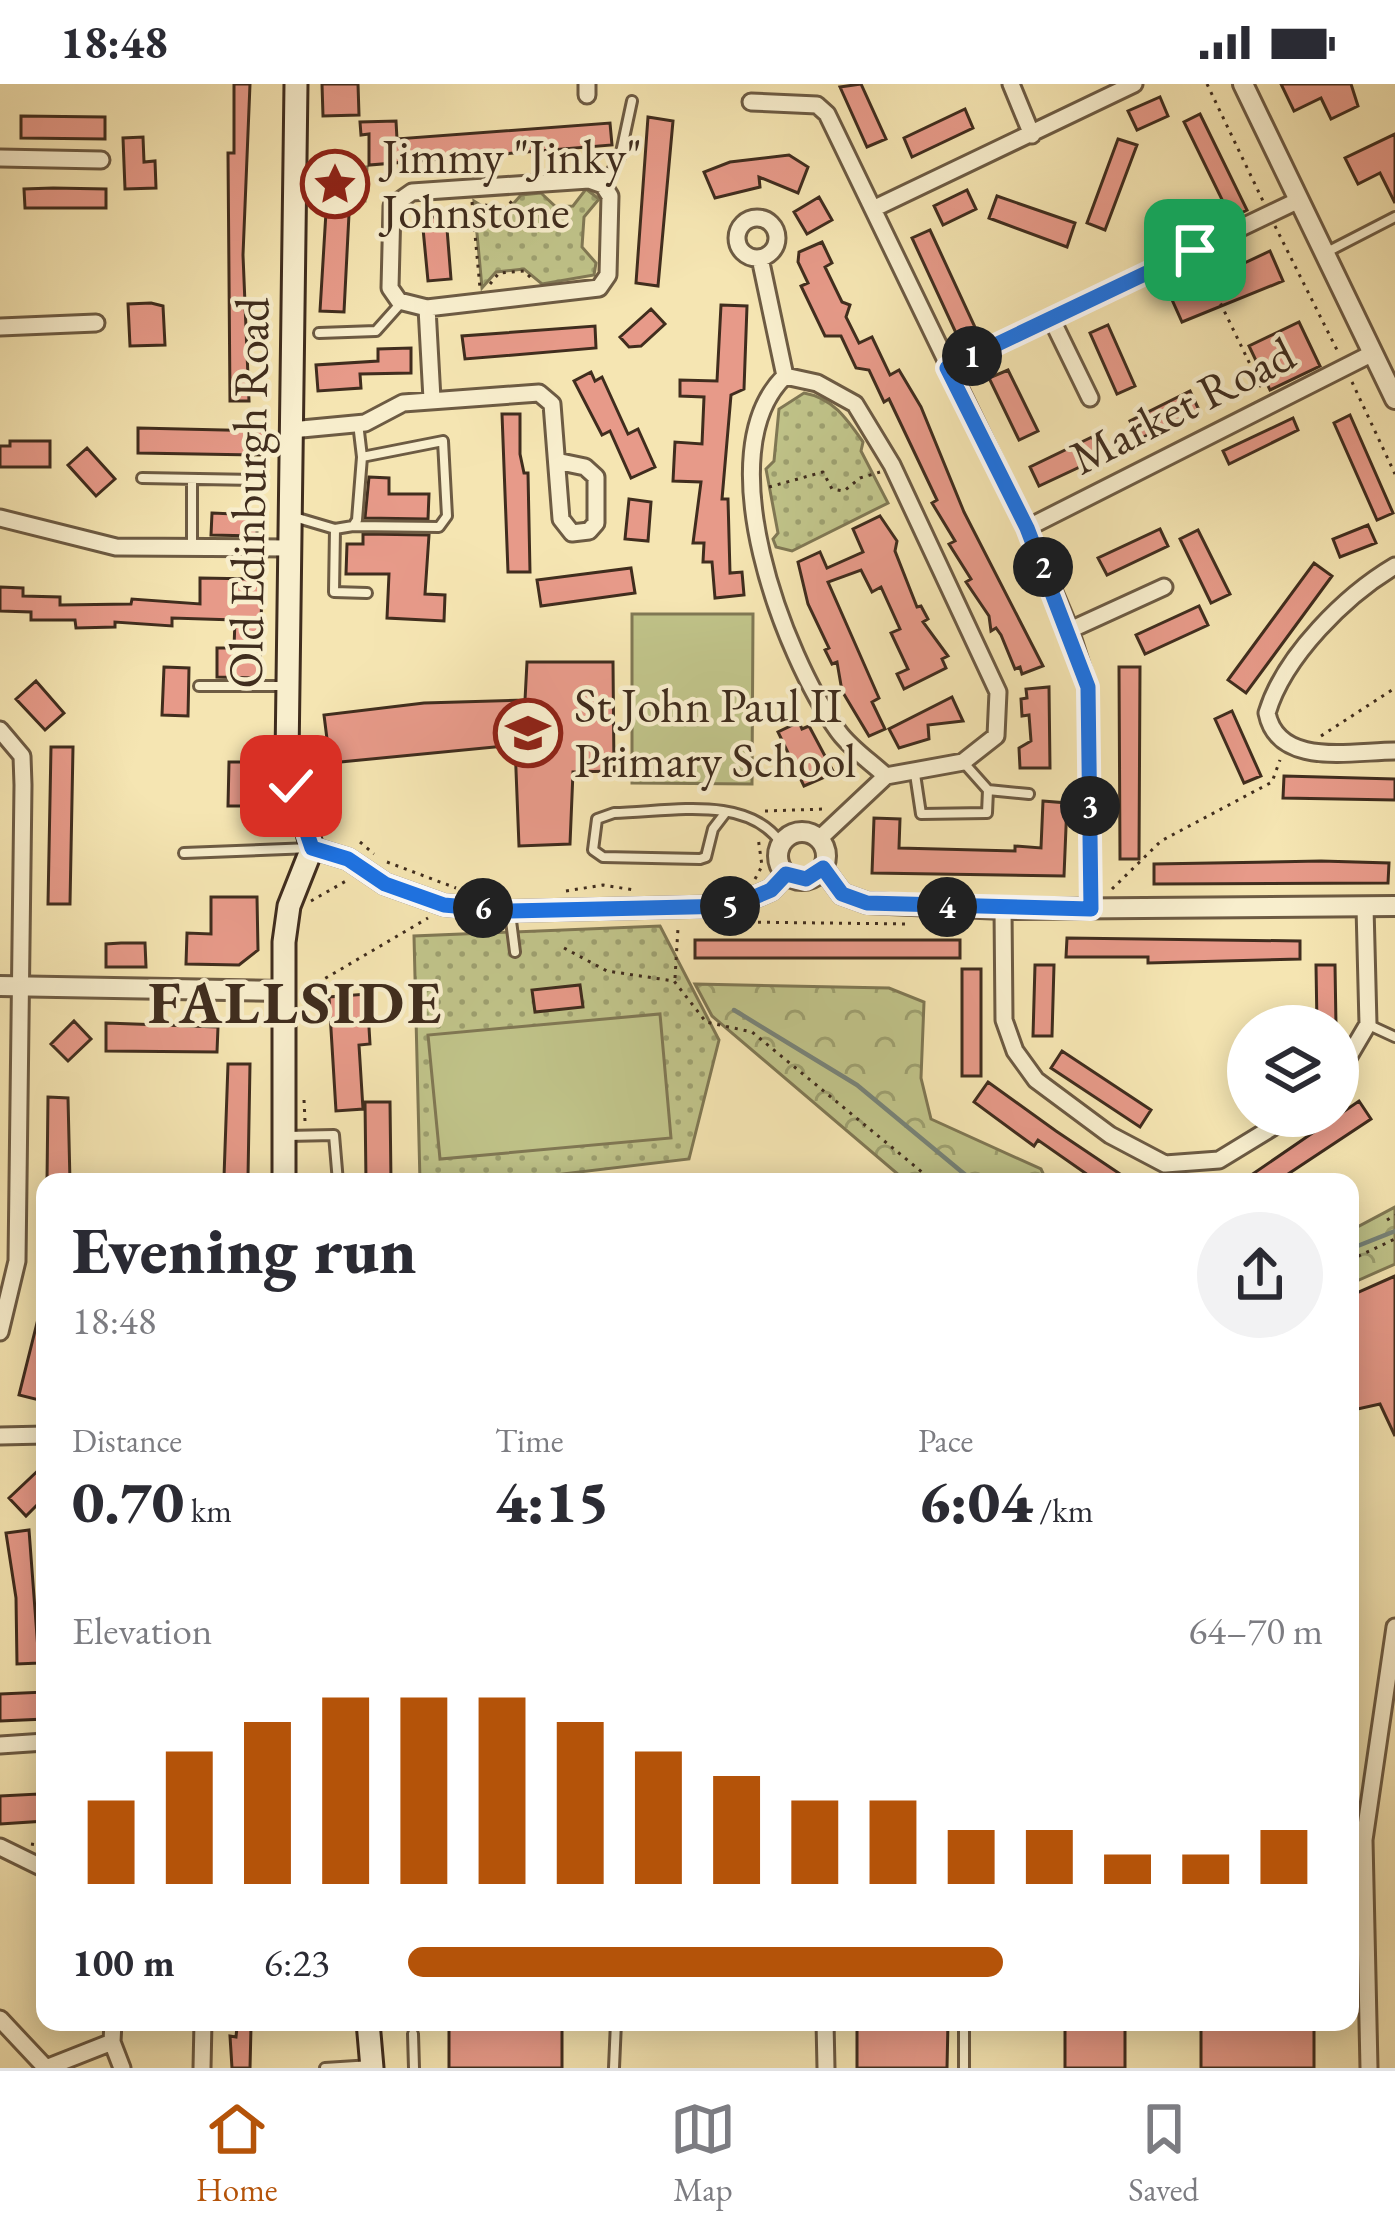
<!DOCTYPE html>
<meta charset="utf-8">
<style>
:root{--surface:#fff;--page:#f2f2f3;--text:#2b2b33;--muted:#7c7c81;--line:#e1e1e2;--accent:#b45309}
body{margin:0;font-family:"EB Garamond",serif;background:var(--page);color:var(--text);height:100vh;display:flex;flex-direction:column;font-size:45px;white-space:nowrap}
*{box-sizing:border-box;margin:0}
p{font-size:39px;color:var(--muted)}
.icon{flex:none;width:66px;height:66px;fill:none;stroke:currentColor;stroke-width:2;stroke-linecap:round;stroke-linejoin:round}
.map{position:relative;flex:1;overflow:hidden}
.panel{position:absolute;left:36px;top:1089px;width:1323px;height:858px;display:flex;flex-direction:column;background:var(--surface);border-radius:24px;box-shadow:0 6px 30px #0003}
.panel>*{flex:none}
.tools{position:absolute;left:1227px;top:921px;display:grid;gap:24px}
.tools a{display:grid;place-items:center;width:132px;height:132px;border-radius:50%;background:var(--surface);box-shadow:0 6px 30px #0003;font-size:60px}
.pin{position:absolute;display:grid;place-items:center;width:102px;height:102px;color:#fff;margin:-51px;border-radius:24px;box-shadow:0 6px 18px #0006}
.km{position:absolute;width:60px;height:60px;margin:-30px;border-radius:50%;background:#222;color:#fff;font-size:33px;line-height:60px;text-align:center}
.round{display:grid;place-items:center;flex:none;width:126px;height:126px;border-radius:63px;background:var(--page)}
.overview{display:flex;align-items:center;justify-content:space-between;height:204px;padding:0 36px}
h1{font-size:66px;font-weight:800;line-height:90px}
.metrics{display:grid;grid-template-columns:repeat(3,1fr);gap:18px;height:204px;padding:12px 36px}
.metrics div{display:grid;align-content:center}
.metrics b{font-size:60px;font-weight:800}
.metrics small{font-size:33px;font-weight:400}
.metrics p{font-size:33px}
.chart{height:336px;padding:24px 36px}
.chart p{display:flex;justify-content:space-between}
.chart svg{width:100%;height:216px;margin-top:12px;stroke:var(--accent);stroke-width:6}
ul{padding:0 36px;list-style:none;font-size:39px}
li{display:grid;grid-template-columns:192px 144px 1fr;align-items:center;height:90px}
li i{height:30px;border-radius:15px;background:var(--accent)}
.status{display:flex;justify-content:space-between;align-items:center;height:84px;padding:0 60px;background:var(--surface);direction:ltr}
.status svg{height:33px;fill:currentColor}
.tabs{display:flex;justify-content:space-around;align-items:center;height:168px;border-top:3px solid var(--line);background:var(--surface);font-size:33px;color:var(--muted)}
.tabs a{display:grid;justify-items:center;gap:6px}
.tabs .current{color:var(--accent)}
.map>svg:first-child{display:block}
</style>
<div class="status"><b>18:48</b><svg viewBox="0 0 49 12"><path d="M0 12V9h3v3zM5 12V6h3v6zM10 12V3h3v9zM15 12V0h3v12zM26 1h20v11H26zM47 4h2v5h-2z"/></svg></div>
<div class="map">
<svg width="1395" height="1984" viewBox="0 0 1395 1984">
<defs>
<pattern id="grass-dots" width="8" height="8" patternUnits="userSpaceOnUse" patternTransform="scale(3)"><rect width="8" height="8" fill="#c0c389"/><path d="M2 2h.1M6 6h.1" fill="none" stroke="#9d9f6f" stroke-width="1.8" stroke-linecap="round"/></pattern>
<pattern id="forest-crowns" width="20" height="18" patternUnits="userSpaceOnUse" patternTransform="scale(3)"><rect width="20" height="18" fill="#c0c389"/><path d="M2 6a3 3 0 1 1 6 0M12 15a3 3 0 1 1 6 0" fill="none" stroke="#9d9f6f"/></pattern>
</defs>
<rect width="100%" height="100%" fill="#f5e5b2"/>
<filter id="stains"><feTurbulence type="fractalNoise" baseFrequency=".00167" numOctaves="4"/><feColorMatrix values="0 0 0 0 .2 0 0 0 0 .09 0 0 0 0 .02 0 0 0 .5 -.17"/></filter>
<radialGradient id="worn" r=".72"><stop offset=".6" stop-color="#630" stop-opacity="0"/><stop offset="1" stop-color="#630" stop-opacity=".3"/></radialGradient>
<path fill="url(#grass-dots)" stroke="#807854" stroke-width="3" d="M315,83H367L365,117L314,116Z
M586,105L599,115L584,133L582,163L596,179L594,191L542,200L524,185L496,188L482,204L474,117L492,128H506L521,111L541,109L556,123L573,122Z
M804,309C833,314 847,335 863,358L861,367L888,419L792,467L776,463L773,455L778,449L766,385L774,377L779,325Z
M660,842L719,956L689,1075L495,1098H420L414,852Z"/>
<path fill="url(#forest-crowns)" stroke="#807854" stroke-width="3" d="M695,900L889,904L924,918L921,994L931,1035L1041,1085L1047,1098H907L712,932Z
M1395,1123V1180L1350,1200V1147Z"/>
<path fill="#c0c389" stroke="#807854" stroke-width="3" d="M632,530H753L752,700L632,699Z
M660,930L671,1054L440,1075L428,951Z"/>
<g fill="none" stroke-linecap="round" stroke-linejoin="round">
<path stroke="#788378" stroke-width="4.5" d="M734,926L857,1001L974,1098
M1350,1165L1395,1147"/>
</g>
<path fill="#e79a89" stroke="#402d1e" stroke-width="3" d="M234,0H250L243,171L249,317H230L228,69H234Z
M322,0H358L359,31L323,32Z
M861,0L886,55L867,63L840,3Z
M1281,0H1351L1358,22L1331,35L1321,14L1294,27Z
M1160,13L1168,32L1137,46L1128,27Z
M965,25L973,44L912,73L904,54Z
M1200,30L1247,126L1231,134L1184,38Z
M21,32L105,33V55L21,54Z
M648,33L673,37L658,202L636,199Z
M396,37L397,55L610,39L612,61L369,81V50L361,51L360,38Z
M1395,50V119L1380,89L1358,100L1345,74Z
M143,53L144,78L155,77L156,104L125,105L123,54Z
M1118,55L1137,61L1105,146L1087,139Z
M789,71L808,83L798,109L759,93L760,103L715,114L704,88L730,78Z
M53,104L106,105V124H25L24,105Z
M967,106L976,125L943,141L934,122Z
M997,112L1075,139L1067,163L989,134Z
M819,113L832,136L807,150L794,128Z
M326,128L349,130L344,228L320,227Z
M446,132L451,195L428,197L422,134Z
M930,146L980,254L962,262L912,154Z
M822,158L832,179L825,183L842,218L850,221L846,233L859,259L872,253L890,291L899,286L921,323L964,428L1043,582L1022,590L1020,583L1015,585L1001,551L996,544L991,547L989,532L966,498L971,495L949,460L955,457L932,419L937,416L889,315L884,318L869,286L856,284L841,252H825L801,202L808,199L798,178L799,168Z
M1270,167L1283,197L1182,238L1165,200L1200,184L1206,197Z
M151,219L163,222L165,261L130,262L128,220Z
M721,221L747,222L744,305L731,311L722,415H728L730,489L742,488L744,511L715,514L712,478H703L704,459H693L701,398L673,397L675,358L702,360L704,313L680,312V296L717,297Z
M651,225L665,240L641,262L629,263L620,253Z
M1299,238L1320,282L1270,306L1249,262Z
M1108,241L1135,302L1117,310L1090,249Z
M595,242L596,264L465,275L462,252Z
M411,264V289L360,290L361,304L318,307L316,281L378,277V265Z
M1008,286L1038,347L1019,356L989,294Z
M591,288L595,297L602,293L628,350L638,345L655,383L631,394L610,347L602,351L574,297Z
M1190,307L1199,326L1139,355L1130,337Z
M502,330H520V370L524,389H528L530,488H508Z
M1350,331L1393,429L1377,436L1334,339Z
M1293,334L1298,346L1229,380L1223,367Z
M138,344L264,347L263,371L138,369Z
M1092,353L1101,373L1039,402L1030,383Z
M10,357H50V383H0V362H10Z
M87,364L115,395L96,412L68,381Z
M369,393L389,394V410H429L428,435L365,434Z
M629,415L651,418L648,457L625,455Z
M212,429L257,431V452L211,451Z
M880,432L897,457L895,467L917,523L921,522L928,535L923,538L948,572L942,575L946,584L904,605L897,590L908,585L891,549L900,545L881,503L872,508L861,486L828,498L879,614L872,618L885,645L869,652L842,607L837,578L832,580L825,566L829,564L808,520L798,478L820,468L827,484L863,468L853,445Z
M1368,441L1376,459L1340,473L1333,455Z
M1160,445L1168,462L1107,491L1098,474Z
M1198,446L1230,510L1211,519L1180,455Z
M363,450L429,451L425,510L445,511L444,537L387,534L389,490H346L347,460H363Z
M1314,479L1332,492L1246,609L1228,596Z
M631,484L635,509L541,522L537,496Z
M200,494L262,495L260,594L217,593V564H234L235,536L172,534V542L115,538V543L76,544L75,536H31V528L0,527V503L23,504V512L60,513V521L131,520L132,515L200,520Z
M1199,522L1208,541L1145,570L1136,551Z
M527,578H613L614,687L573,688L570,760L519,762L515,661L330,679L324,631L424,619L525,616Z
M164,583L189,584L188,632L162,631Z
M1119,583H1140L1139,775H1120Z
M36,597L64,629L45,646L16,615Z
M1049,603L1050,684H1020L1019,664L1031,657L1029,631L1022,632L1021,615L1027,614L1026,605Z
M952,613L963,637L928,641L929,655L899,664L889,645Z
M1232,627L1261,692L1244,699L1215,635Z
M799,638L802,645L809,642L834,689L804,702L778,648Z
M51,663H73L70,820H48Z
M229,678H253L252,722H228Z
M1284,692L1395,695V716L1283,714Z
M1043,717L1067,719L1064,792L872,789L874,734L900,735L899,764L1015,767V762L1041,764Z
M1321,777L1389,779L1388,799L1154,800V780Z
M211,813H257L258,866L239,881L186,880L187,849L211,850Z
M1067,854L1300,857V875L1148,879V873H1066Z
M695,856H960V874H695Z
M121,859H145L146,883H106V860Z
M1035,881H1054L1052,952H1033Z
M1316,881H1335L1336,942H1317Z
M962,885H981V992H962Z
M580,901L583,923L535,928L532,906Z
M367,910L370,960L359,961L363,1025L336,1027L329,913Z
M74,937L91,955L68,977L51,960Z
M106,939L218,943L217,968L106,967Z
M1062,967L1151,1026L1140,1043L1051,984Z
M228,980H250L248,1093H224Z
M988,998L1056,1047L1132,1098H1098L1038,1056L1034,1062L974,1018Z
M48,1013L68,1014L70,1098H47Z
M1359,1017L1371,1035L1276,1098H1241Z
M365,1018H390L391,1098H366Z
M1395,1192V1352L1380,1320L1353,1326L1350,1319V1212Z
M40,1227L45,1228V1293L39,1316L19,1311Z
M45,1380V1413L26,1432L9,1414Z
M29,1446L39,1579L17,1580L16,1514L6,1449Z
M45,1608V1635L0,1637V1610Z
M38,1710V1717L45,1716V1737L0,1740V1712Z
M449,1938H562V1984H449Z
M857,1938H948L947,1984H857Z
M1065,1938H1125V1984H1065Z
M1201,1939L1314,1940V1984H1201Z
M237,1943H251L250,1984H232L230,1952L236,1953Z"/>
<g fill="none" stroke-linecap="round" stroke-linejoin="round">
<g stroke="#6d5b43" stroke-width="14">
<path id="service" d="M604,100L620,73L632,17
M1327,168L1395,133
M319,249L376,247L401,219
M358,339L362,373
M142,394L257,396
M291,432L335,445L334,508L367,509
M335,445L353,442L357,436L362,373L443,357L447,432L439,443L353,442
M192,463V395
M199,602H287
M915,690L921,730L987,729L988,706L964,679
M988,706L1029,710
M726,728L713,745L706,773L700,775L603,773L593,766L597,735L614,729C669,728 747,710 781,759
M184,769L311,764
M510,829L515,868
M1369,941L1395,953
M287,1052L334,1051L338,1098
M964,1938V1984
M413,1950L414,1984
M325,1984L372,1981
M614,1984L616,1938"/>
</g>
<g stroke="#6d5b43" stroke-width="21">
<path id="minor" d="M587,0V11
M1011,0L1032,51
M751,18L817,21L827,30L1027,444L1070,546L1088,603L1091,825
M0,74L101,76
M875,124L1134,0
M737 154a20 20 0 1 1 40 0a20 20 0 1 1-40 0Z
M760,174L785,292
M427,224L599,204L608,191L610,112L603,101L589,96L412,108L392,122L390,204L399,217L427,224L432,315
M1051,234L1090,314
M0,243L96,239
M948,284L1299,116
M291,346L365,339L403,319L539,309L552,320L561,435L572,449L589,447L596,439V393L585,383L561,378
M0,434L116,463L288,464
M1027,444L1373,269
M1395,482C1346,511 1284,572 1267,629C1278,684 1352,667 1395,667
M1070,546L1164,503
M0,646L22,672L23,701L17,1177L0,1248
M819,755L886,692C871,678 850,664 838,647C784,572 706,368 785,292L817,299L855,320L892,381L998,608L996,652L963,678L886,692
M1003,825L1004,936L1015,967L1036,996L1110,1051L1165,1080L1219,1076L1291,1032
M1338,991L1368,940L1365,823
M0,1352L45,1351
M0,1661L45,1658
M0,1763L45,1785
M0,1935L46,1984
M113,1938L112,1958L122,1984
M825,1938L826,1984
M46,1984L112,1958
M202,1984L203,1938
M1369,1984L1364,1756L1395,1543"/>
</g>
<g stroke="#6d5b43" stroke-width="24">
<path id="tertiary" d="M1243,0L1395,315
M778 772a24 24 0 1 1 48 0a24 24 0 1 1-48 0Z
M312,764L348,775L385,800L444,821L510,827L734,822L771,806L786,790
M823,784L842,810L867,819L1003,825L1395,822
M0,902L285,907"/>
</g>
<g stroke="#402d1e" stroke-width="27">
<path id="secondary" d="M284,1098V858L289,822L312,764L287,674L296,0
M368,1938L372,1984"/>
</g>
<path stroke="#402d1e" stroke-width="3" stroke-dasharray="3 6" stroke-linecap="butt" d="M1207,0L1263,117
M329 100a6 6 0 1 1 12 0a6 6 0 1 1-12 0Z
M341,101L357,102
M472,118L480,204
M485,121L506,124L512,117
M1275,142L1338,268
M1201,179L1262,305
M490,200L499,189L524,187L532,195
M1352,298L1395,390
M769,403L823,388L832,405L844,407L860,394L880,388
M1321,652L1395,604
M765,727L825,725
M360,758L374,770
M387,778L456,804
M755,795L762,782L758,753
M1112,805L1161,757L1272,698L1280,676
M566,807L603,801L634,806
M311,817L346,797
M740,838L910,840
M564,864L607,887L674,897L706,938L752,948L934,1098
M675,894L678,844
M302,908L428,834
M304,1016L305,1037
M1387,1136L1395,1131
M1350,1176L1395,1155
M31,1760L45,1762"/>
<use href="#service" stroke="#f8eecd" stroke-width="8"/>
<use href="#minor" stroke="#f8eecd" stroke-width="15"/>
<use href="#tertiary" stroke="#f8eecd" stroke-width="18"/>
<use href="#secondary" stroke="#f8eecd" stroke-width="21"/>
</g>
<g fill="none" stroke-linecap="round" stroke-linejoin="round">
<g stroke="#fff" stroke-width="24">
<path id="route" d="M291,702L312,764L348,775L385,800L444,821L510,827L734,822L771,806L786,790L806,795L823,784L842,810L867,819L1091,825L1088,603L1027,444L947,284L1195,166"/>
</g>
<use href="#route" stroke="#1a73e8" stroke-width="15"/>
</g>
<defs>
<g id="sight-ring" transform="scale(3.45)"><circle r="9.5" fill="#f8eecd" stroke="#8f2418" stroke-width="1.5"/><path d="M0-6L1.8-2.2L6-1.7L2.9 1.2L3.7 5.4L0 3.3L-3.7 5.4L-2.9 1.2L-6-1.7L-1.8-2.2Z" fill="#8f2418"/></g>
<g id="school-ring" transform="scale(3.45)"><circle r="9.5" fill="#f8eecd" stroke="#8f2418" stroke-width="1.5"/><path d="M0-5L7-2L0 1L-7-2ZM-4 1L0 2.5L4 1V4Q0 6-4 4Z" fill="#8f2418"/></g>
</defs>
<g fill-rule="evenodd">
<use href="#sight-ring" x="335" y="100"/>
<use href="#school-ring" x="528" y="649"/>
</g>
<g text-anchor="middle" stroke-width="9" stroke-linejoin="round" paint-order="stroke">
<g font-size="48" fill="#402d1e" stroke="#f8eecd" text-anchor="start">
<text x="382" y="89">Jimmy "Jinky"<tspan x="382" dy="55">Johnstone</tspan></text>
<text x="574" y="638">St John Paul II<tspan x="574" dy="55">Primary School</tspan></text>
</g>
<g font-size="48" fill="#402d1e" stroke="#f8eecd">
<text transform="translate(1182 321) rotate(-27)" y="17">Market Road</text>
<text transform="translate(248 409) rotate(-89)" y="17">Old Edinburgh Road</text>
</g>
<g font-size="60" font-weight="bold" letter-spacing="3" fill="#402d1e" stroke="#f8eecd">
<text x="296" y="939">FALLSIDE</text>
</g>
</g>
<rect width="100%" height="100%" filter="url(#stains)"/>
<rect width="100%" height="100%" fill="url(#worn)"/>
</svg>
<div class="tools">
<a><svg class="icon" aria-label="layers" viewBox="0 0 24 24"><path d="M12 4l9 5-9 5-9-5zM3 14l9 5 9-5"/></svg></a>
</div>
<div class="pin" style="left:1195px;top:166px;background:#1e9e55"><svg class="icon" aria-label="arrive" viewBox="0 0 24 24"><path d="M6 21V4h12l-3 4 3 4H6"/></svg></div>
<div class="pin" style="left:291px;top:702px;background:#d93025"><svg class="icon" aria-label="check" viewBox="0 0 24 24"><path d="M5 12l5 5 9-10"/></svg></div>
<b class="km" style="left:972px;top:272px">1</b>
<b class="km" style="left:1043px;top:483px">2</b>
<b class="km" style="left:1090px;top:722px">3</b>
<b class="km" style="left:947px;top:823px">4</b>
<b class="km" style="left:730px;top:822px">5</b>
<b class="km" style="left:483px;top:824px">6</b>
<section class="panel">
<div class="overview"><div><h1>Evening run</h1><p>18:48</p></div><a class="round"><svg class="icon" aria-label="share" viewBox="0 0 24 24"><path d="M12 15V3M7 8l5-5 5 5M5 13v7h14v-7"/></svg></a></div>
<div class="metrics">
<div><p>Distance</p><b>0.70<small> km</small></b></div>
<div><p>Time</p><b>4:15</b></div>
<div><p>Pace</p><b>6:04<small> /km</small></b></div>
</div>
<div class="chart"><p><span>Elevation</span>64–70 m</p>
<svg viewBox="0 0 160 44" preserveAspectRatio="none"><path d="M5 44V27M15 44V17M25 44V11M35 44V6M45 44V6M55 44V6M65 44V11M75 44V17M85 44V22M95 44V27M105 44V27M115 44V33M125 44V33M135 44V38M145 44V38M155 44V33"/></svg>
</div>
<ul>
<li><b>100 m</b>6:23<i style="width:65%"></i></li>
</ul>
</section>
</div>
<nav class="tabs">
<a class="current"><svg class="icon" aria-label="home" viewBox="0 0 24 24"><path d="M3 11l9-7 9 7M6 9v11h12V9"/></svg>Home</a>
<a><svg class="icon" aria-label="map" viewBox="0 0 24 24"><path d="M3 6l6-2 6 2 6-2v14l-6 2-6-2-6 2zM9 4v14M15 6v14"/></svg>Map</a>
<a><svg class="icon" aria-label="saved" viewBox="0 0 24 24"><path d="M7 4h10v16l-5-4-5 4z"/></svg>Saved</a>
</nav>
